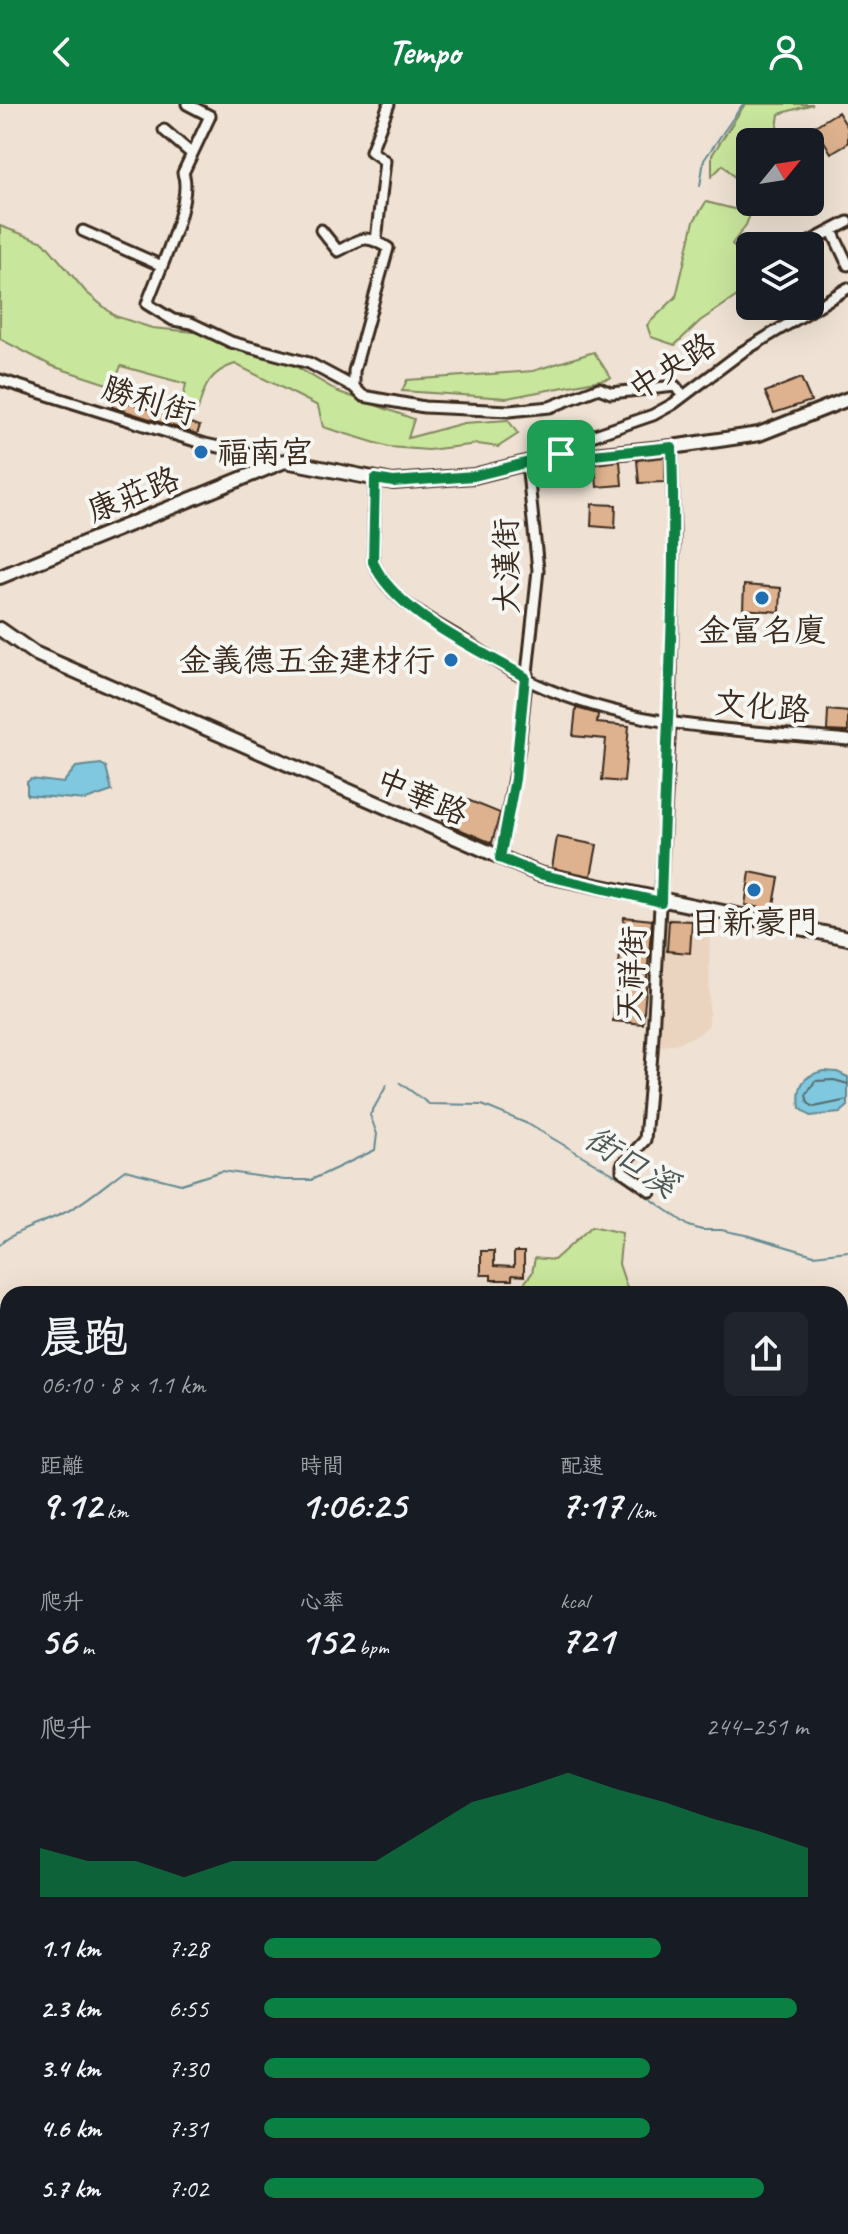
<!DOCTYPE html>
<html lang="zh-TW">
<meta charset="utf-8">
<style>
:root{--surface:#171b24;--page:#20242c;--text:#f1f3f6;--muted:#9ea1a6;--accent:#0b8043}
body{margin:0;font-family:Caveat,"LXGW WenKai TC",sans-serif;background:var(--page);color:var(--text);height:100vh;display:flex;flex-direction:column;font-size:30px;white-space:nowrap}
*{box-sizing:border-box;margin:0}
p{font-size:26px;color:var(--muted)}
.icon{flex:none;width:44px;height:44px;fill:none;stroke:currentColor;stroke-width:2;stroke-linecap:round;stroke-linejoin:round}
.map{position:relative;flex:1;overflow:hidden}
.sheet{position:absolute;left:0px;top:1182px;width:848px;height:948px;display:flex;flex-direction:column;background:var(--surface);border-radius:24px 24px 0 0;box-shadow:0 8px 32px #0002}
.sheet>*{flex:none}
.needle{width:52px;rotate:60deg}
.fabs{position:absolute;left:736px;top:24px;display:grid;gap:16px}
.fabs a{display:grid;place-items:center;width:88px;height:88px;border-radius:12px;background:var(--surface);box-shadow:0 8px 32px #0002;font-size:40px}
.pin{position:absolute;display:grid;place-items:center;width:68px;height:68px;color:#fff;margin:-34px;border-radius:16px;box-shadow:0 4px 12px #0006}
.round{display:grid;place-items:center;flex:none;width:84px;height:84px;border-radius:12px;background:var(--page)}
.overview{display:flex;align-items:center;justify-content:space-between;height:136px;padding:0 40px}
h1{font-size:44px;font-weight:600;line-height:60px}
.metrics{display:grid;grid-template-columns:repeat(3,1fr);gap:12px;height:136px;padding:8px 40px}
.metrics div{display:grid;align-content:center}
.metrics b{font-size:40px;font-weight:600}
.metrics small{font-size:22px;font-weight:400}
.metrics p{font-size:22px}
.chart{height:224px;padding:16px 40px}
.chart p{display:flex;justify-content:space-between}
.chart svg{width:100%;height:144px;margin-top:8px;fill:var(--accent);opacity:.7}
ul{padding:0 40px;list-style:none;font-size:26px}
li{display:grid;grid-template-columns:128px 96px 1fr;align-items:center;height:60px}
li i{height:20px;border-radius:10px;background:var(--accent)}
header{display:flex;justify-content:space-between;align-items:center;height:104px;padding:0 40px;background:var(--accent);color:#fff;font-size:36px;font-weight:600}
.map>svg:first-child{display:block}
</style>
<header><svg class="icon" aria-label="back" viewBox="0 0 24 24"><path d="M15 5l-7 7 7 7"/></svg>Tempo<svg class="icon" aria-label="person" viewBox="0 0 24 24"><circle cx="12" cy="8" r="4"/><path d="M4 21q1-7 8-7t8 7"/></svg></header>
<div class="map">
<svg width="848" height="2130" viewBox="0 0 848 2130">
<rect width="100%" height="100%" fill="#efe2d4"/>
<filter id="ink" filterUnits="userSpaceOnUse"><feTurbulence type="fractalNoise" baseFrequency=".0125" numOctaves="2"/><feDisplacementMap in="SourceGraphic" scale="16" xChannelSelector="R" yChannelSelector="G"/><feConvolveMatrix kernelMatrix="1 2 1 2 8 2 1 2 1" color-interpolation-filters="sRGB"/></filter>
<g filter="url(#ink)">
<path fill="#ead4bf" d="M666,812L710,818L709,921L698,931L675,940L658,943Z"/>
<path fill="#c9e69d" stroke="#82885e" stroke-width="2" d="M745,0H813L779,10L775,38H750V98H755L746,121L732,140L750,164L743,188L700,217L675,241L651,233L647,221L676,193L694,117L706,98L738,106L743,82L723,61L712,72V51Z
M0,122L44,138L86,188L115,212L152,224L195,228L283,255L339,288L414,315L408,334L464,319L508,316L518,330L498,343L478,340L428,346L389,343L323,323L318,302L235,260C210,268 204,282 198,306L181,303L186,280L121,262L113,282L52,262L0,235Z
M594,248L611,274L507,294L402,287L407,276L533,267Z
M592,1122L622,1129L619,1160L629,1190H516L532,1169L535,1154L554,1156Z
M8,1219V1371L0,1366V1220Z
M840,1280H848V1441L840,1438Z
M840,1505L848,1507V1733L840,1736Z
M848,2082V2130H786L784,2127L792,2122H840V2095Z"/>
<path fill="#7fc8df" stroke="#648992" stroke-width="2" d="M101,660L106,663L112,687L86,696L27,691V678L31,675L63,679L76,663Z
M824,967L837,968L848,973V1002L840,1009L810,1012L800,1004C797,983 802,971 824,967Z"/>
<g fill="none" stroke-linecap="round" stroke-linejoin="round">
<path stroke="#56696b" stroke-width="2" d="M848,980L834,976L815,977L806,991L808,999L814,1003L848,996"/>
<path stroke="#648992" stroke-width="2" d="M700,82L704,56L743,0
M400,979L429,1000L482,1001L528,1020L627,1078L689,1122L702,1126H721L750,1132L814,1151L848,1147
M0,1140C20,1124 45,1119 68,1107C88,1096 106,1080 125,1066L181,1080L222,1067L284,1076H311L375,1046L377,1030L370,1011L387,981"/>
</g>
<path fill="#deb28f" stroke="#3b2a1e" stroke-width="2" d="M838,8L848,24V39L831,49L815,22Z
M801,274L811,297L774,309L765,288Z
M115,294L200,322L197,330L112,303Z
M665,353V378L639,379L637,356Z
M620,357L622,381L597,383L595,360Z
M592,400L616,401L615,424L591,422Z
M744,481L781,484L780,508L743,505Z
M576,604L598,610L597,619L629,622L624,678L602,676L606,635L573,632Z
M828,606L848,608V628L827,627Z
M453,690L500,709L492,739L442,718Z
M557,733L597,741L591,772L552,764Z
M750,768L779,774L773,806L745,801Z
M624,813L652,816L643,920L613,917Z
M669,816L692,817L690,849L667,847Z
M481,1147H494V1162L514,1163V1148H524V1172L512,1171V1176H491V1171H481Z"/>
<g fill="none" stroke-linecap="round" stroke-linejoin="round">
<g stroke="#3b2a1e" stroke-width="15">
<path id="minor" d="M187,0L210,12L183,69C194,97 157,170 147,200L173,216L191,219L231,238L309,259L354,283L363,292L424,303L509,307L550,303L599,284L611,289L675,282L683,292
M164,26L192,50
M321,126L338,147C361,136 363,128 388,144L354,267V283
M83,127L160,161
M832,127L848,161
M376,137L385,57L371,47L389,0
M802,142L848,118
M793,202L798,214
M0,276L205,340L285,357
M561,350L586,334L653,311L673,300L742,248L848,184
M375,375L373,458C389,495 425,513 458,533C484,548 509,568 536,580C634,625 744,626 848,636
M500,754L519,644L538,466L527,358
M651,1087L622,1067V1061L645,1036L652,949L670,618L674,429L672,343
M0,1767L8,1768
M840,1849L848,1850
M840,2010L848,2008"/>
</g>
<g stroke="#3b2a1e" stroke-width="18">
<path id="tertiary" d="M0,473L285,357L393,378L474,372L561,350L583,352L672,343L759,330L848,295
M0,525L34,549L539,770L848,834
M840,1979L848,1974
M705,2130L708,2122"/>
</g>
<g stroke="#3b2a1e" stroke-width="20">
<path id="primary" d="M840,1270L848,1266
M0,1474L8,1471"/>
</g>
<use href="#minor" stroke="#f6f6f2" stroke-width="9"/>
<use href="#tertiary" stroke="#f6f6f2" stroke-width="12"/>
<use href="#primary" stroke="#fbe080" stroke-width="14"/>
</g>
</g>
<g fill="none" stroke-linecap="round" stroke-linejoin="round" filter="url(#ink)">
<g stroke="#fff" stroke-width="16">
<path id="route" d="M672,343C677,495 665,646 661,798L539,770L500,754L515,675L525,573C477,544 396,510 373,458L375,375L393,378L474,372L561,350L583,352Z"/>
</g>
<use href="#route" stroke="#0b8043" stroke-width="10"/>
</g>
<g fill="#1f6fb2" stroke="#f6f6f2" stroke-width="3">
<circle cx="201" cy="348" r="8"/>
<circle cx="762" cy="494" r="8"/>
<circle cx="451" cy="556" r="8"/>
<circle cx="754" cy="786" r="8"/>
</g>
<g text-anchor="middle" stroke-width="8" stroke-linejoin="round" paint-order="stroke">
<g font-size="32" fill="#3b2a1e" stroke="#f6f6f2">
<text transform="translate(672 262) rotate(-32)" y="11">中央路</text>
<text transform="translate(149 296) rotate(17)" y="11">勝利街</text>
<text transform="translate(133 390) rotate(-22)" y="11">康莊路</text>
<text transform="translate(506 462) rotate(-91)" y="11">大漢街</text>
<text transform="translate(762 602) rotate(5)" y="11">文化路</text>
<text transform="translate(422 692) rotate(23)" y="11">中華路</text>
<text transform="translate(631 870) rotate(-87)" y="11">天祥街</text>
</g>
<g font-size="32" fill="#3b2a1e" stroke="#f6f6f2">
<text x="217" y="359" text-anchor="start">福南宮</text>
<text x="762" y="537">金富名廈</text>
<text x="435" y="567" text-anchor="end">金義德五金建材行</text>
<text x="754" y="829">日新豪門</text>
</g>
<g font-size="34" font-style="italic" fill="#4f5958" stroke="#f6f6f2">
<text transform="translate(632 1057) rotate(32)" y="12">街口溪</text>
</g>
</g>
</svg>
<div class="fabs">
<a><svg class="needle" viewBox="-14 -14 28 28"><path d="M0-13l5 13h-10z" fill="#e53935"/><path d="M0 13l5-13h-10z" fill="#9ea1a6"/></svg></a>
<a><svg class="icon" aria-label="layers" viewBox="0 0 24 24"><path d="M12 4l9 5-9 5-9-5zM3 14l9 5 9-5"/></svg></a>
</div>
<div class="pin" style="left:561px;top:350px;background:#1e9e55"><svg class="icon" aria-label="arrive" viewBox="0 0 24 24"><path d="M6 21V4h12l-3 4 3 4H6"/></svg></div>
<section class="sheet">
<div class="overview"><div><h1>晨跑</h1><p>06:10 · 8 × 1.1 km</p></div><a class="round"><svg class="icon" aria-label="share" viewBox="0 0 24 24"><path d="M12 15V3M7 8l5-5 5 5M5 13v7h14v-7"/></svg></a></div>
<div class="metrics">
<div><p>距離</p><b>9.12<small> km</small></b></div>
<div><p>時間</p><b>1:06:25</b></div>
<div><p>配速</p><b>7:17<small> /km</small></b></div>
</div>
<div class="metrics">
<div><p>爬升</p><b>56<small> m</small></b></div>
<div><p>心率</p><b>152<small> bpm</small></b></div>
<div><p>kcal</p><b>721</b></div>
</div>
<div class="chart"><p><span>爬升</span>244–251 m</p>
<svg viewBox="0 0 160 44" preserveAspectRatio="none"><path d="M0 44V29L10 33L20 33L30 38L40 33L50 33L60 33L70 33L80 24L90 15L100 11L110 6L120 11L130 15L140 20L150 24L160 29V44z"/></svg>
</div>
<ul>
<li><b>1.1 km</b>7:28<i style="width:73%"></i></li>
<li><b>2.3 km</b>6:55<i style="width:98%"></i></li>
<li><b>3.4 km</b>7:30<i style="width:71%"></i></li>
<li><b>4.6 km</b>7:31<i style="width:71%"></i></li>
<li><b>5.7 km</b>7:02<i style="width:92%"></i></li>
</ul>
</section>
</div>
